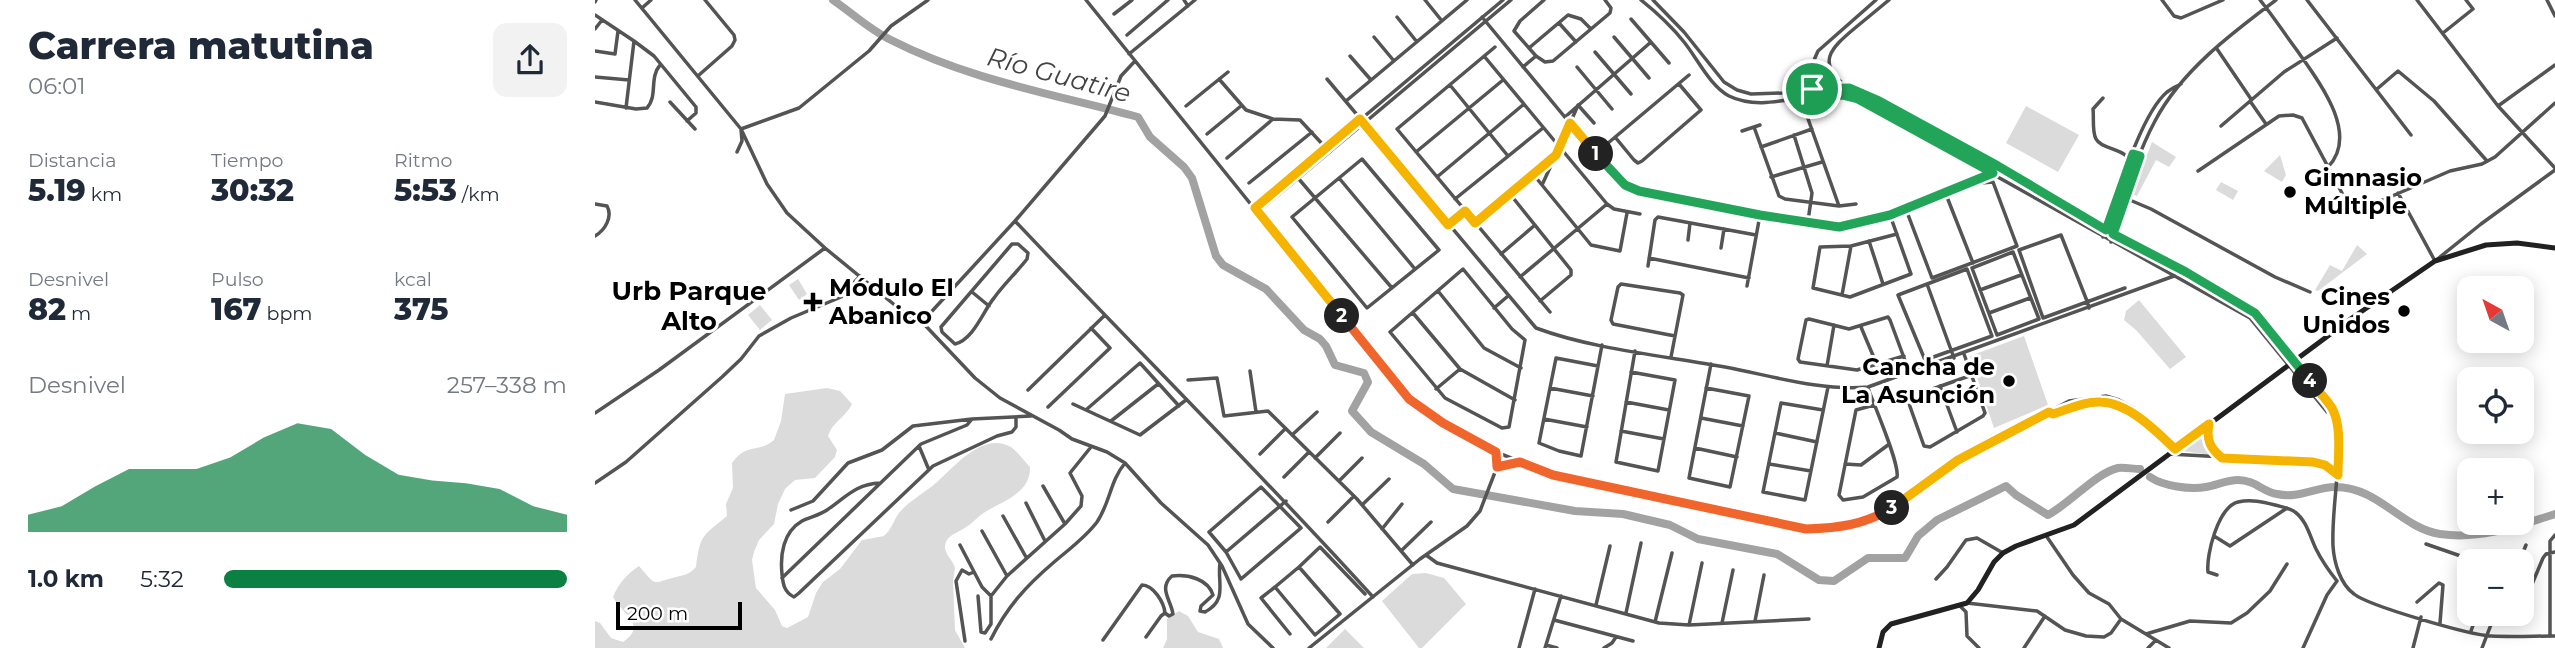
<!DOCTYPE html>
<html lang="es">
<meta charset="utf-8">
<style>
:root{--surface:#fff;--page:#f2f2f3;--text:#1f2937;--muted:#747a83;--accent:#0b8043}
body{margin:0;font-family:Montserrat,sans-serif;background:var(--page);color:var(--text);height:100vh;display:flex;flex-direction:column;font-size:26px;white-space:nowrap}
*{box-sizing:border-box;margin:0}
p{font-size:23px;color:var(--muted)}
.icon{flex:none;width:38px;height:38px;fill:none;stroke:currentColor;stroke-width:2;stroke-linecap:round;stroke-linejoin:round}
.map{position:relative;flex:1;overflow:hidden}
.drawer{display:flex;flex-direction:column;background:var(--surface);width:595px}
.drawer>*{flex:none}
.needle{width:46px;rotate:320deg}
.controls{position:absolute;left:1862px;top:276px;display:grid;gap:14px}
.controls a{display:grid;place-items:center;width:77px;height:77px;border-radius:14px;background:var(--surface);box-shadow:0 4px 18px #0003;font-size:35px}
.scale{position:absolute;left:21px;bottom:18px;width:126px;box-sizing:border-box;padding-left:7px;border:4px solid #000;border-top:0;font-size:19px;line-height:24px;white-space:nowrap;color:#000;-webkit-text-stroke:5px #fff;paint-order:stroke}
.pin{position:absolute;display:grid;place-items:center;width:60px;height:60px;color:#fff;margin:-30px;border:4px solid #fff;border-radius:50%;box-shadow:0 2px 7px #0007}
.km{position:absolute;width:35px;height:35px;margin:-18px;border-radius:50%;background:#222;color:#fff;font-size:19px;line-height:35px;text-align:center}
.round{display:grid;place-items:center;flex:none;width:74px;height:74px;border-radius:14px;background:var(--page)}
.overview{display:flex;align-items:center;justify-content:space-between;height:119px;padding:0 28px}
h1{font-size:38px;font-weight:800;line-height:52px}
.figures{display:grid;grid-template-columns:repeat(3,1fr);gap:10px;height:119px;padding:7px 28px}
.figures div{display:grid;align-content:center}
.figures b{font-size:30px;font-weight:800}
.figures small{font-size:19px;font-weight:400}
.figures p{font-size:19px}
.chart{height:196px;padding:14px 28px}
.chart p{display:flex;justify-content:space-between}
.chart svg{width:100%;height:126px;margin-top:7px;fill:var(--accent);opacity:.7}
ul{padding:0 28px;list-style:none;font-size:23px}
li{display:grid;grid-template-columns:112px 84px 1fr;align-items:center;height:52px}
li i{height:18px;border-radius:9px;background:var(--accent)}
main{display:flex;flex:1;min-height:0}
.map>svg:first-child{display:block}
</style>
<main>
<section class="drawer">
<div class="overview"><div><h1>Carrera matutina</h1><p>06:01</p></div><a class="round"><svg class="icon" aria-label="share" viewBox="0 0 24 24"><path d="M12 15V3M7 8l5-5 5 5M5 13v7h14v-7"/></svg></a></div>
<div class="figures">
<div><p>Distancia</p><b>5.19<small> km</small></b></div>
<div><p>Tiempo</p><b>30:32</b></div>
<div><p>Ritmo</p><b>5:53<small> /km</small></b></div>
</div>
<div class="figures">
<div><p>Desnivel</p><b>82<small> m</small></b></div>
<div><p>Pulso</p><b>167<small> bpm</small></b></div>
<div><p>kcal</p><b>375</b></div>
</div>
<div class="chart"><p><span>Desnivel</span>257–338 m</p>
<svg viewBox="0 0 160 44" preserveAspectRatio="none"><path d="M0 44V38L10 35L20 28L30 22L40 22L50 22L60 18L70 11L80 6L90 8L100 17L110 24L120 26L130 27L140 29L150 35L160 38V44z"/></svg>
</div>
<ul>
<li><b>1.0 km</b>5:32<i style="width:100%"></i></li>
</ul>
</section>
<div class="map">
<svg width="1960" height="648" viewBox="0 0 1960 648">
<rect width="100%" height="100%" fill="#fff"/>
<path fill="#dbdbdb" d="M1431,106L1484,135L1463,172L1411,143Z
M1557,142L1581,157L1574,167L1561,160L1542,196L1537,194Z
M1685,155L1691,175L1687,182L1669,171Z
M1626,182L1643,191L1638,200L1621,190Z
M1762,245L1772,254L1723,291L1720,290L1735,265L1747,271Z
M203,279L212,294L204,300L194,285Z
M1544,300L1591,357L1575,369L1541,330L1529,320L1531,311Z
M165,305L177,320L165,330L153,315Z
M1429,336L1453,405L1399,428L1375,356Z
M232,388L245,391L257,404C251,417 237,422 233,436L242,450L240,457L220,478L200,480L190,489L183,504L179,524L164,540L159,552L157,560L161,588L180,610L187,626L192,628L213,617L221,593L228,582L245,569L267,540L289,536C297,529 298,521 304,513C315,500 330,493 342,482C360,466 388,431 416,447C423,452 429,461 435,467C436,493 408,501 390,512C382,517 376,525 368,529C360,534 350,536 350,548C351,556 358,560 360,568L358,582L360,630L370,648H0V621L5,623L16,638L28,642C53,625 28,615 18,597C23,584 33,573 44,566C63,588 56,583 81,577C90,575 95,574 101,567C105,534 108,536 132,516L131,504L138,488L137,463C152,442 162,454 179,440L186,421L190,394Z
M1608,434L1616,455L1588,451Z
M831,573L849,578L871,604L827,648H824L787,601L817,574Z
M584,611L593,616L603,632L624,639L628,648H568L572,639V619Z
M750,629L769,648H731Z"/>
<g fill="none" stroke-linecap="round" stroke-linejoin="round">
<path stroke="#a2a2a2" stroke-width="8" d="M238,0C257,13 275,30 296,40C374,80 459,94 543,117L555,137L589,167L597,178L621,256L628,265L671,289L709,330L725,339L731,346L740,365L769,373L773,382L757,411L776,432L829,464L858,489L980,511L1028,514L1075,525L1103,539L1182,554L1224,580L1239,581L1273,558H1310L1323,536L1342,520L1411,486L1421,495L1453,515C1474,504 1501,473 1523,468C1529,467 1538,469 1545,469
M1555,477C1568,486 1595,490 1611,487C1622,485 1632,480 1643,480C1660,480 1668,492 1682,494C1704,499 1720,487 1740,487C1784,487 1806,528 1845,534C1885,540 1923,526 1960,514"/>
<path stroke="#545454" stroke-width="3.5" d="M40,0L146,129L172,184L192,213L230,248L296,302L317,319L327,322L380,378L405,398L464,430L477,439L512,452L530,463L566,503L613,545L627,566L653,624L678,648
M491,0L813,399L847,423L901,452L959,475L1211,529L1250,527L1279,518L1296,509L1362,460L1474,401L1511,396L1524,400L1539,408L1584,446
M589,0L593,6
M830,0L847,21
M949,0L925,21L919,31L941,56L950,62L958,61L964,56L1015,13L1016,8L1010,0
M1046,0C1061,12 1077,27 1089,42C1102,58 1115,86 1134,96C1175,116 1223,83 1263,99L1655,318L1732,412L1740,417
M1058,0L1089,32L1129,82L1142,90L1156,94L1188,93L1236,87L1254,88L1284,101L1403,166L1495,222L1591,272L1659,313L1737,408C1751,453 1736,500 1738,546C1739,562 1745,584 1759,594C1774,606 1875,635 1896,636C1917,637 1939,636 1960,636
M1567,0L1579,16L1586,18L1628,0
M1665,0C1678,16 1689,33 1701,49C1721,78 1766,133 1733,167
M1712,0L1816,135
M1822,0L1903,106L1960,168
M1952,0L1960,16
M0,2L1,0
M47,8L56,0
M519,14L537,0
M0,15L39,41L31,108
M802,17L822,42
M887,17L1012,168L1030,185L1044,191L1165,215L1244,227L1273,222L1295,215L1398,173L1402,167
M1036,19L1074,63
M964,23L981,42
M0,29L7,20
M1848,33L1878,9L1871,0
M532,35L573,0
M779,37L799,61
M1019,37L1054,78
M39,41L59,56L101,107V113L92,121
M900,47L802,129L955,312
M934,48L973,15L986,19L996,29
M1622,49L1656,99
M0,51L20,54L23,31
M1000,52L1036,94
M534,54L600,0
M755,56L776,80
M889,56L1012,204L1019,209L1045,214
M928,67L941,56
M982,67L1017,109
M104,75L137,46L140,40L139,35L110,0
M0,77L34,80
M624,79L651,110L678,119L705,120L731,148
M732,79L941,328C997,349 1070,356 1130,367C1178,376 1224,391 1273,387L1579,276L1584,268
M855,85L913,156
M1252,87C1220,63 1236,48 1260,28C1271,19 1283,9 1294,0
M1782,89L1803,71L1839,101L1892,161
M1218,97L1216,67L1223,51L1281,0
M1508,98L1498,109C1499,118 1497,132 1501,139C1506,149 1527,148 1536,160
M751,101L872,0
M1655,101L1671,124
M0,102L41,109L52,108C63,96 54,78 65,65
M75,102L100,129
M591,106L633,72
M1903,106L1960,65
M1212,116L1244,206
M970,117L1056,42
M1626,126L1689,72L1742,38
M1159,127L1184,196L1190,199L1244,206L1261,204
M1147,131L1165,125
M612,134L646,106
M1199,135L1217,193L1213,221
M1020,137L1039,160L1043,163L1047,161L1106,110L1084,84
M1166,147L1217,129
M964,149L983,105L999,123
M142,152L147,141L146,129L204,108L274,51L296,26L333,0
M821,152L908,80
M1000,154L1094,75
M632,158L678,119
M767,159L844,250L772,308L697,217Z
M1603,171L1684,116L1698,115L1707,118L1756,210L1788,200L1855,171L1887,164L1900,157L1960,103
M938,174L996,245L1025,251L1032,213
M842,177L929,104
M1176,177L1227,162
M703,178L797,288
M744,178L820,269
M654,183L717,132
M947,185L959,159
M1803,193L1840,261L1886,224L1960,170
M915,194L976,270V275L945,301
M1352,197L1312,212L1337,278L1422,246L1398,182L1386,183L1360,193
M1352,197L1378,263
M1530,198L1556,209L1680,277L1715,292
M860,199L948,128
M0,204L12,206C18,217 10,230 0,236
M660,208L908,0
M663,212L916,0
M1295,215L1316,274L1255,297L1218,288L1225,247L1256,246L1302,234
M420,221C539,347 662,469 778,597
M880,223L966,150
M853,225L870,211
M1508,237C1521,201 1544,116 1572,92C1576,89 1581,86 1586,84
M1093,240L1095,223
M1274,241L1288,284
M1516,242C1529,201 1540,158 1560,121C1586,71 1637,33 1681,0
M417,244H423L433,253L432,259C422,272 409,284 399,298C388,311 379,339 360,344L347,332L346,327Z
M1126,248L1129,229
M1418,252L1444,319L1402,335L1377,268Z
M906,254L940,225
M1054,258L1154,278
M1053,266L1060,220L1063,217L1161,235
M868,269L917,329L930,340L914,427L907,428L850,398L795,332Z
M1372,269L1397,336L1330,360L1303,295Z
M925,277L1012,204
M1332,284L1359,358
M1152,286L1165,215
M1385,290L1426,275
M843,291L889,348L926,368
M377,292L394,306
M1247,295L1256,246
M899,308L913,296
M1494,308L1492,301L1466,235L1424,250L1448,318L1530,288
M818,313L865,369L920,400
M1394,313L1435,298
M327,322L420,221L510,116L526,76L540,61
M1266,327L1282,365
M1369,354L1390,413L1388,416L1335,447L1329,446L1312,398L1377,375
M1309,356L1262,370L1205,362L1203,359L1211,320L1214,319L1254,329L1293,317L1295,320L1315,374
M1076,357L1088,295L1085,293L1026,284L1023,287L1016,320L1018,324L1080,336
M1003,366L961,358L944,443L964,451L986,456L1007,345
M1232,366L1239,325
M655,371L661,412
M1036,372L1080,380L1063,471L1021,462L1040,351
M593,380L622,378L629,416L673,411L762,499L818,565
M1345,386L1362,432
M955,388L998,396
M1111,388L1154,396L1135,487L1094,478L1116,364
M1273,388C1279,405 1305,464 1302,477L1268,497L1248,500L1244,495L1261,410L1279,405
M841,389L865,369
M433,390L510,315
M1031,402L1074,410
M478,404L545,435L591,400
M453,407L515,348L496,328
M492,409L545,363L584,406
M1228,410L1186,403L1168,492L1210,500L1233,387
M1454,412L1458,414C1474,409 1490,401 1506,402C1534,403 1561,431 1580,449
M0,413L64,370L230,248
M1106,418L1148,426
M949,419L992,427
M516,421L563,384
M1613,427V441L1625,457
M1026,431L1069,439
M1180,433L1222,442
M697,435L722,412
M324,446L334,470
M1100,448L1142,457
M665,454L690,429
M1574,454L1718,462L1730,465L1743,475
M720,458L745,433
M1174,464L1216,471
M1250,464L1266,465L1293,445
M902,467L924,462
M689,477L714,452
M744,481L767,458
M0,483L31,462L127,377L146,359L164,336L196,318L246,297L265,276
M285,483C261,484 251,497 232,510C225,515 215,517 207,521C188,532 185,555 187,574C188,584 189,592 199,597L204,593L338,466L402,436L417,432L421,427V418
M448,486L470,524
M666,487L706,528L646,579L631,552L614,532Z
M431,503L450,541
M767,505L794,479
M196,510L218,501L253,463L287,450L318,426L377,419L436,416
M408,516L431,557
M733,522L759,496
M787,529L807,504
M387,531L412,576
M1619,536L1635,546L1692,508
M1452,537L1478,575L1494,593L1514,604L1526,619L1574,648
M1831,544L1883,562
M365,545L387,587L396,596
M806,551L836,522
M631,552L691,501
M831,555L842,563L1064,623L1094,625L1214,619
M1901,562L1903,554
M1924,562L1931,545
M1622,575L1613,572C1611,555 1623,507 1643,502C1656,499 1668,502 1680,505C1687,507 1695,508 1700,512C1712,521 1715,537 1721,549C1727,561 1734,571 1742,581
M187,578L326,444L372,425L377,419
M1341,579L1352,567L1371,540L1382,538L1408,553
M680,587L704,567
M383,596L386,632L390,633L396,624V596L412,576L470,524L486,506L487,496L475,473L496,447
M1822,602L1844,583L1848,585L1845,623
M1372,603L1442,611L1470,630L1491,636L1509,637L1516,633L1526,619
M1001,605L1015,546
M1365,606L1371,612L1372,636L1384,648
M1927,608L1948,558L1951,554L1960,552
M1031,613L1046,543
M959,620L1038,641
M1160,621L1169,575
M1060,622L1077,553
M1127,623L1138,570
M1920,624L1924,614
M1094,625L1107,563
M1876,631L1882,614
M695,634L666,598L680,587L720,635L745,614L704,567L725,547L770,594
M1551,634L1595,621L1636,623L1652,613L1675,591L1692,564
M1955,636V541L1960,535
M551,637L566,616L570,613L574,616L578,614C576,600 563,588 577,576C593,574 613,579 618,595L606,606L605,611L610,612C633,600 622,583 625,563
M396,639C412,607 431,586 458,563C473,550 490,538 502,522C515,503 515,481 530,463
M508,640L547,585C558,585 569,602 570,613
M370,641L361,581L367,570L374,574L379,572
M951,645L962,648
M714,648L825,559L872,526L885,511L902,467L901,452
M924,648L940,589
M950,648L966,596
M1009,648L1017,643L1021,637
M1429,648L1450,616
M1553,648L1561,640
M1708,648L1732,595L1742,581
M1818,648L1826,617
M1887,648L1900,614"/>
<path stroke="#212121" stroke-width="5" d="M1284,648L1288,632L1296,624L1372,603L1383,590L1399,562L1408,553L1421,546L1479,525L1757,318L1840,261L1891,245L1922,243L1960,248"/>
</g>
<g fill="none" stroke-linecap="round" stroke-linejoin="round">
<g stroke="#fff" stroke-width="14">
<path id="split-1" d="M1001,154L1030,185L1044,191L1165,215L1244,227L1295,215L1398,173L1263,99L1247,95L1218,97L1217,89"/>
</g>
<g stroke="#fff" stroke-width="14">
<path id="split-2" d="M747,316L660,208L765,119L853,225L870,211L880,223L961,155L975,123L1001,154"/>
</g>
<g stroke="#fff" stroke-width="14">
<path id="split-3" d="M747,316L814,399L848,423L901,452L902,467L925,462L958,475L1211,529C1244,528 1268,525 1297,508"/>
</g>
<g stroke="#fff" stroke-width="14">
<path id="split-4" d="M1297,508L1363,460L1454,412L1458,414C1474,409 1490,401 1506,402C1534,403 1561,431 1580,449L1614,424C1611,440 1615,448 1627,458L1718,462L1730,465L1743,475C1743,454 1747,426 1737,408C1731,398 1722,390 1715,381"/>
</g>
<g stroke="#fff" stroke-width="14">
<path id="split-5" d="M1217,89L1254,88L1284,101L1403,166L1511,230L1538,154L1545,156L1518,234L1591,272L1660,313L1715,381"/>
</g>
<use href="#split-1" stroke="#22a559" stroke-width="9"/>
<use href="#split-2" stroke="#f5b400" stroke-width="9"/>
<use href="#split-3" stroke="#f0652b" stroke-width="9"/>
<use href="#split-4" stroke="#f5b400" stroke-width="9"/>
<use href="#split-5" stroke="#22a559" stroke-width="9"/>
</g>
<g fill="#000" stroke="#fff" stroke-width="2.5">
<circle cx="1695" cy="192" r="7"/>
<path d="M214.5 291.5h7v7h7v7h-7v7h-7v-7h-7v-7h7z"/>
<circle cx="1809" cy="311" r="7"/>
<circle cx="1414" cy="381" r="7"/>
</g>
<g text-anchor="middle" stroke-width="6" stroke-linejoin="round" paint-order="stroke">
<g font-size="24" font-weight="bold" fill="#000" stroke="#fff" text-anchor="start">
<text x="1709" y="186">Gimnasio<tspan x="1709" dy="28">Múltiple</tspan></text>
<text x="234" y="296">Módulo El<tspan x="234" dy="28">Abanico</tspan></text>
<text x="1795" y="305" text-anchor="end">Cines<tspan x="1795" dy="28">Unidos</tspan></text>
<text x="1400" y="375" text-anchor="end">Cancha de<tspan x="1400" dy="28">La Asunción</tspan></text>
</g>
<g font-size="26" font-style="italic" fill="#434343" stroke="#fff">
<text transform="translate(464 75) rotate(15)" y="9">Río Guatire</text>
</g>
<g font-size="26" font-weight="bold" fill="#000" stroke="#fff">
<text x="94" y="300">Urb Parque<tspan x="94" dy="30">Alto</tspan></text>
</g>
</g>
</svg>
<div class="controls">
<a><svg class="needle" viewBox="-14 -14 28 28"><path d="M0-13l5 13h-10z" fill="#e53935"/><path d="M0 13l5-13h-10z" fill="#747a83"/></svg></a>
<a><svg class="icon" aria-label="locate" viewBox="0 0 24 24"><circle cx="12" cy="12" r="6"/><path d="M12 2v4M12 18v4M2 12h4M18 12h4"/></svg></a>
<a>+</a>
<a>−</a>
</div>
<div class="scale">200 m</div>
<div class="pin" style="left:1217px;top:89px;background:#1e9e55"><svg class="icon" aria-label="arrive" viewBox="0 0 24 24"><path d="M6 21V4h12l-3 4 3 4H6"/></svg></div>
<b class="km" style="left:1001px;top:154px">1</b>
<b class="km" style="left:747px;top:316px">2</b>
<b class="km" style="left:1297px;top:508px">3</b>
<b class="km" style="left:1715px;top:381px">4</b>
</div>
</main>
